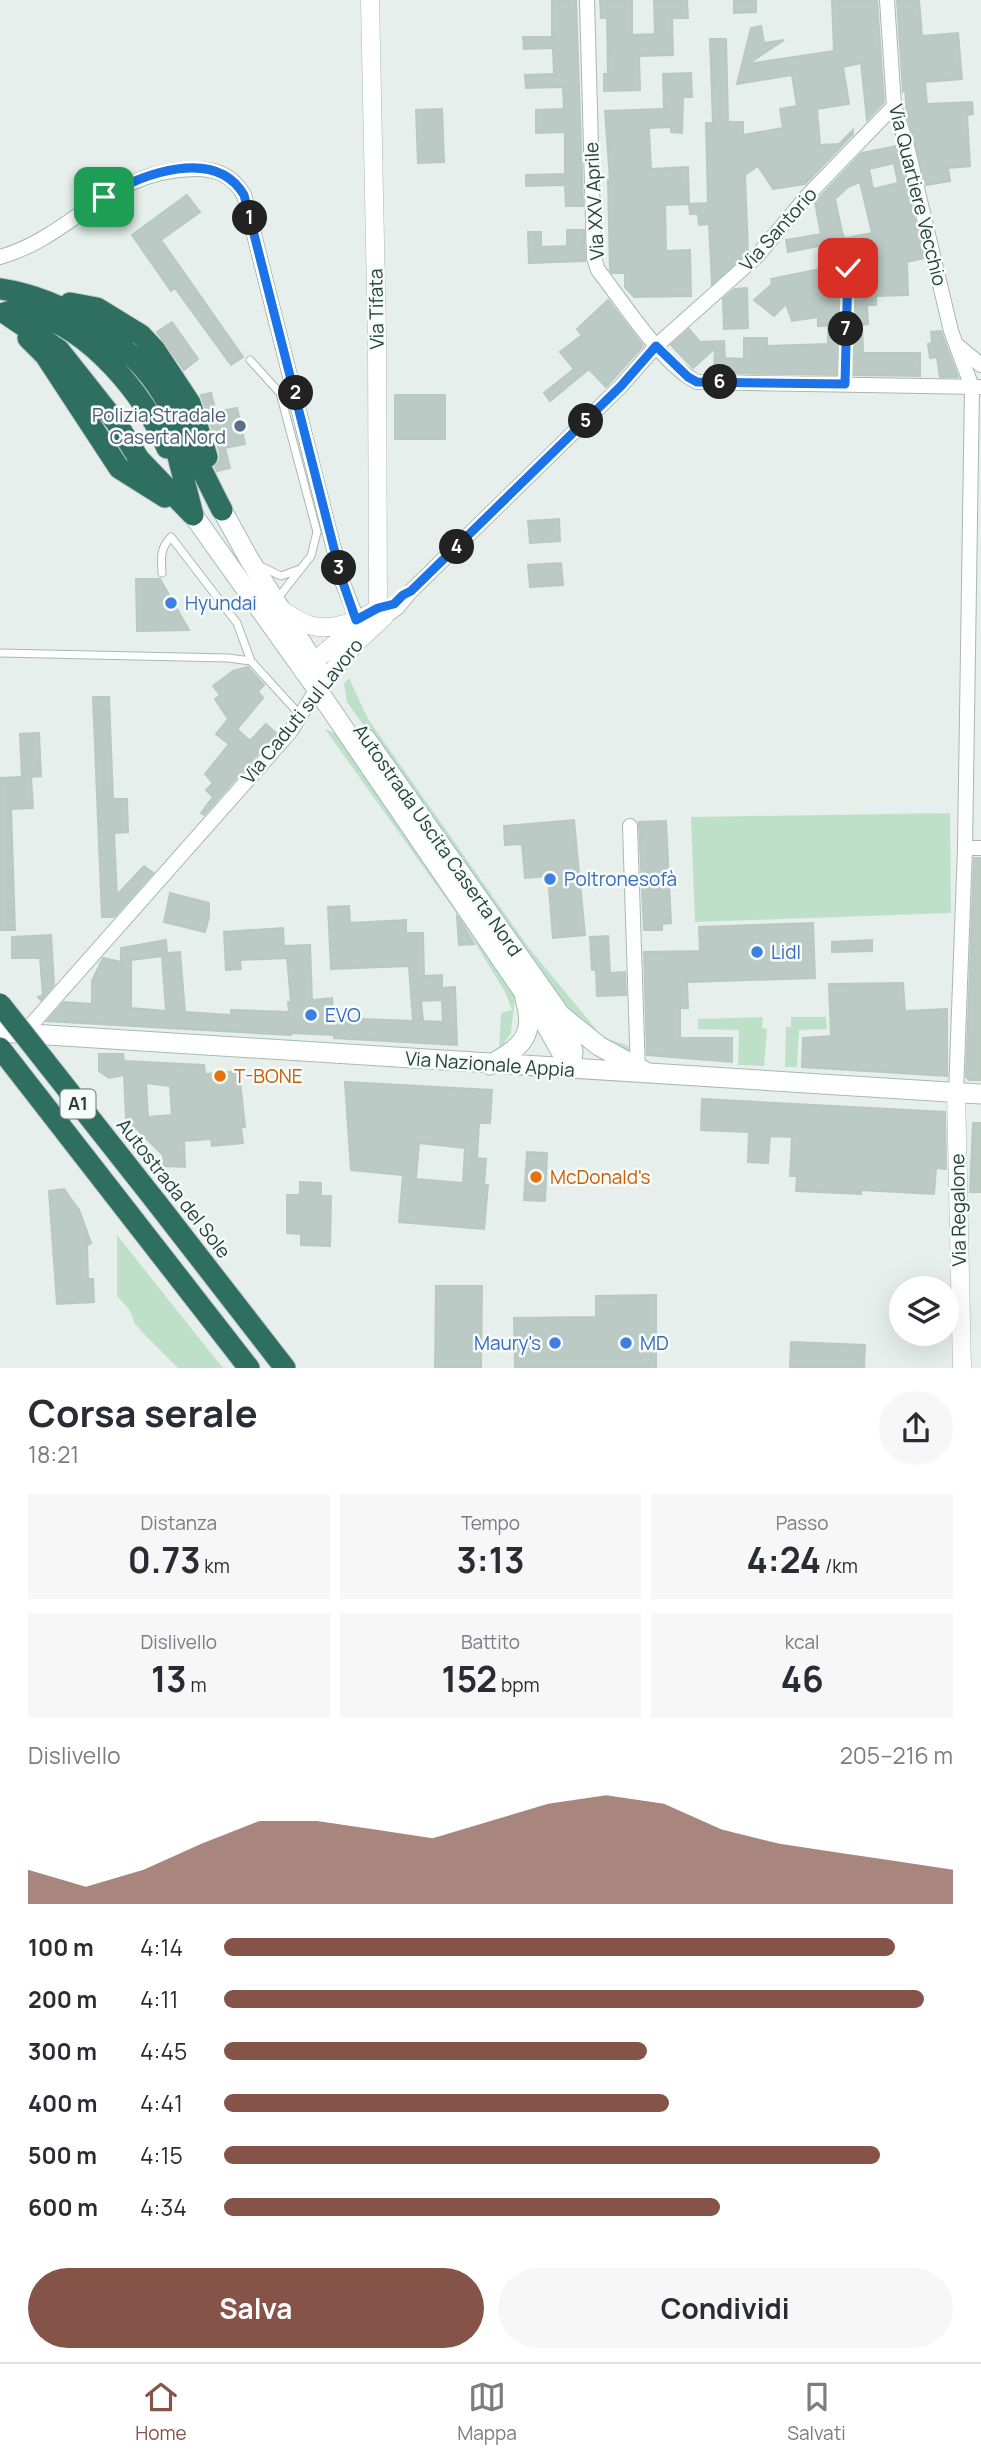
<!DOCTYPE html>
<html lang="it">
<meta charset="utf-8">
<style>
:root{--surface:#fff;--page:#f7f7f7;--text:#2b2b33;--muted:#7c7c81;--line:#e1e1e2;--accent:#855347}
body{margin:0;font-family:Manrope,sans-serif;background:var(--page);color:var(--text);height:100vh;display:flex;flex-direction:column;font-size:26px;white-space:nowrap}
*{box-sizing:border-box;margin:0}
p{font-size:23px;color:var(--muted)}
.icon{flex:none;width:38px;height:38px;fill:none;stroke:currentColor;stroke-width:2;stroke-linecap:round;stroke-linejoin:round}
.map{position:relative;height:1368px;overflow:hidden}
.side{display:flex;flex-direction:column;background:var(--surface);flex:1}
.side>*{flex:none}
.buttons{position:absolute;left:889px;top:1276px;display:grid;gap:14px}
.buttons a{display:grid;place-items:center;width:70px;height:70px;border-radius:50%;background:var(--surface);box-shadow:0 7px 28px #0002;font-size:35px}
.pin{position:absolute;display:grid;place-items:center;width:60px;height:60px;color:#fff;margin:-30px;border-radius:14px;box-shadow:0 4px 10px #0006}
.km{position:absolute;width:35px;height:35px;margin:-18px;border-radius:50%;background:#222;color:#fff;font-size:19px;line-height:35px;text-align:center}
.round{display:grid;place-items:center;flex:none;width:74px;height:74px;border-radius:37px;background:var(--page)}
.summary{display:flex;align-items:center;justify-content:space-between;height:119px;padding:0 28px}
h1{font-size:38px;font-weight:700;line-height:52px}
.stats{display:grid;grid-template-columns:repeat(3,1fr);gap:10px;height:119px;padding:7px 28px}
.stats div{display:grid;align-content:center;border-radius:0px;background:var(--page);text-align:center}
.stats b{font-size:35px;font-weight:700}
.stats small{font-size:19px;font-weight:400}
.stats p{font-size:19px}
.chart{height:196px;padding:14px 28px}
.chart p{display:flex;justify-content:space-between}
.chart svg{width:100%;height:126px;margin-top:7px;fill:var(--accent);opacity:.7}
.button{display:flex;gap:14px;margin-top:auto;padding:14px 28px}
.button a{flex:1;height:80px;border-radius:42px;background:var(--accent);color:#fff;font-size:28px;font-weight:700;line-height:80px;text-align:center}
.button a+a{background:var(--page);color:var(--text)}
ul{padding:0 28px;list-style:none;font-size:23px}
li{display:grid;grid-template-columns:112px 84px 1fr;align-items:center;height:52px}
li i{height:18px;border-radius:9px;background:var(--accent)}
.menu{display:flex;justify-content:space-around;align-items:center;height:98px;border-top:2px solid var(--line);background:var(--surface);font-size:19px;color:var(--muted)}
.menu a{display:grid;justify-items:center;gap:4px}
.menu .on{color:var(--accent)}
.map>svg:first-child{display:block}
</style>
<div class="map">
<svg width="981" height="1368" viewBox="0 0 981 1368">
<rect width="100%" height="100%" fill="#e6efeb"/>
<path fill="#bfe0c8" d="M349,678L368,719L529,948L600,1034C609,1043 620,1040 629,1047L630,1054L605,1044L566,1010L347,702L344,683Z
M325,729L336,734L515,997L511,1033L499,1050L501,1013L512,1010L505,992L462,921Z
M950,813L951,913L695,922L691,817Z
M763,1017L762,1028L767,1029L764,1066L738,1065L739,1030L698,1029V1019Z
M791,1017H826L827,1029L799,1030L797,1067H785L786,1027H791Z
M117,1235L218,1362L223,1368H178L146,1336L135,1324L129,1309L117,1296Z"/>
<path fill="#bbcac4" stroke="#b8c9c2" stroke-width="2" fill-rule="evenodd" d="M552,0H576L583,206H566L565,185L526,186V175L565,174V132L536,133V110L564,109L563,87L526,88L525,75L554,74L553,48L524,49L523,37H552Z
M600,0H632V35L655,34L654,0H687L688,18H672L673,55L639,56L640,90L604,91V74H608L607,18H601Z
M734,0H756V12L734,13Z
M832,0H877L884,102L867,120L861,63L843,67L849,104L817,109L820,145L839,144L853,130V134L805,184L773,189L758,166L745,175L748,252L712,284L709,224L699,225L698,214H690L689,204L708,203L706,123H713L710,39H726L728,122H743V135L783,128L780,109L797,106L792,75L737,84L751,28L761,26L764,43L784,40L748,64L834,51Z
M897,0H919L922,36L958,33L962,79L925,82L927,104L972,102L973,114L967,115L970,166L948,168L950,181L926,185L907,114L905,88L903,91Z
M691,73L692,97H683L682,133L671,132V127L649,128L651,169L688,167L689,204L665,205L666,251L690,250L691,296L634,297L625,287V273H612L610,270L608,180H610L605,111L664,109L663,74Z
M442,109L444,162L418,163L416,110Z
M897,146L924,258L907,262L908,295L876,296V305H867L868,324L862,325L863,353H920V376L851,375L854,285H868V271L872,268V262L868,258L838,264L834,243L788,252L786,240L821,234L815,202L862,153ZM894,163L898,183L873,189L869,169ZM860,182L872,233L846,238L843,236L835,199L848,187Z
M187,195L200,212L161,240L243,357L231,365L175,288L171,291L132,235Z
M567,230H584L585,261L529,263L528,232H541V247L567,246Z
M825,268L842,269L839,375L714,373L715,348L693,368L671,345L689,329L700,342L724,341L725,358L744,359V338H767V346L828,344V326H818V317L792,321L786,304L774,316L754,300L772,284L771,279Z
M747,288L748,328L724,329L723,299L735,289Z
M608,300L643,346L606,387L589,369L550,401L544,393L574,369L560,352L582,335L577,329Z
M172,322L198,359L184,370L157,332Z
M941,331L942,334L958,377H940L937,357L930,358L928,344L932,343L931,332Z
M211,393L216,412L237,408L245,444L225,448L230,468L217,471L215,467L220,460V453L201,395Z
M395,395H445V439H395Z
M559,519L560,541L530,543L528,521Z
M561,563L563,585L530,587L528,565Z
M136,579H160L189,630L137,631Z
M248,667L264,685L258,691L263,698L237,729L250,741L266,724L276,733L204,815L201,813L213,797L206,790L213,783L205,774L229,744L216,734L228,719L215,699L220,695L213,686L233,671Z
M93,697H109L113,799H127L128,832L114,833L117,895L144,866L153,873L114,917H102Z
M39,733L41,776L31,777L33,808L11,809L15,930H0V778L22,777L20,734Z
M574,820L585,935L553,938L548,876L525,878L522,844L505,845L504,826Z
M666,821L671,923L662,924V930H644L639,822Z
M974,858H981V1080H969L966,1077Z
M170,893L209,903V917L205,932L164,922Z
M349,906L350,923L406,920V933H423L424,976L442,975V988L455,987L457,1045L334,1038V1035L291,1033V1035L47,1021L64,1002L92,1004V981L103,958L121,962V948L166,940L167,953L180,952L185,1012L231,1015V1010L289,1012L288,1002H291L287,958L240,960L241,969L226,970L224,932L283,928L284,946L310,945L312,1000L332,998L333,1018L413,1021L409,966L331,969L328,907ZM162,956L166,1011L131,1008V960ZM442,1000L443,1022L423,1021L421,1001Z
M457,916L461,921L474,944L459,945Z
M813,923L815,978L687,982L688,1008H680V1038H732V1062L647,1055L644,952L700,951L699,927Z
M51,935L54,985L41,1000L38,997L43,995L40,958H12V937Z
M608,936L610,973L625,972L626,995L597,996L596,970H592L590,937Z
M872,940V951L832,952V942Z
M903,983L905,1011L947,1009V1076L802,1067L803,1038L831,1036L829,984Z
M99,1054H123L124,1061L204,1065L205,1074L239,1071L245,1127H241L243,1143L212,1146L211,1139L184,1141L185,1167L164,1166L163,1155L126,1118L124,1075L109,1078L99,1071ZM146,1083L170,1086L172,1115L148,1117Z
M345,1082L492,1090L490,1123H479L477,1158L486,1159L484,1185H488L484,1229L399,1222L403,1175L351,1170ZM419,1143L465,1148L463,1183L416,1179Z
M702,1099L945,1112L946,1169L936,1168L934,1194L861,1190V1194L796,1191L797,1176H790L792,1137L770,1136L768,1163L748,1162L749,1132L701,1130Z
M973,1123H981V1192H970Z
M527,1152L547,1153L545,1201L524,1200Z
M300,1182L321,1183V1196H331L330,1246L301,1245V1234L287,1233V1195H300Z
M64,1189L79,1210L91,1243L87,1245L88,1279H93L94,1302L57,1304L49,1191Z
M436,1286H482L481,1368H435Z
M656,1295V1368H515L514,1318L596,1317V1296Z
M791,1342L865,1345L864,1368H790Z"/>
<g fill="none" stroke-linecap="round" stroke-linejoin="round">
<g stroke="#a8b8b2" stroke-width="9">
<path id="service" d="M250,360L280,393L317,532L311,556L277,599
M845,384L848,268L867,265
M260,566L281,576L300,569
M162,573C161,558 160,548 171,537L237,623L251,661
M0,653L228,658L251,661L300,715"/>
</g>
<g stroke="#a8b8b2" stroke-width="16">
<path id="minor" d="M587,0L594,258L598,270C623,302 662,364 697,382L980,387
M887,0L894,106L907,146L951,331L972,387L965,848L956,1093
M0,257C74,236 107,170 195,169C217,169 232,175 244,195L342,581L357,619
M958,346L981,365
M384,617L397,608L411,591L621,386L656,346L757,256L808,195L894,106
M630,826L638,1073
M965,848H981
M24,1033L290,732L317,689"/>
</g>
<g stroke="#a8b8b2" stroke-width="19">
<path id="tertiary" d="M282,610C291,616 302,624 313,626C331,631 364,620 378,608
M303,671L364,619
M317,689L357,642L384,617L378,608L377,340L370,0
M956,1093L962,1368"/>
</g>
<g stroke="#a4bbb3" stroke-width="21">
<path id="secondary" d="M222,510L249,559L325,680
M193,515L317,689L546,1025L571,1069
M366,739L562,1017L573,1051L572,1061
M563,1017L599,1046L646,1072
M0,1032L981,1094
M490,1065C519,1048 537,1037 525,999"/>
</g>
<g stroke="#c2cac8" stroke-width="23">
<path id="motorway" d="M0,289C61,298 131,341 163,395C185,432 202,472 222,510
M70,303L97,308L141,335L155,350L190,403L207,457
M4,313L24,307L48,313
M6,314L59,350L116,422L139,459L192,514
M33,314C91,329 144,395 167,448
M28,338L45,355L119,468L165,497
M167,427L174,441L193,515
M0,1048L249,1368
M157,1203L285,1368"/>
</g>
<use href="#service" stroke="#fff" stroke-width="7"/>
<use href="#minor" stroke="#fff" stroke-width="14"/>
<use href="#tertiary" stroke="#fff" stroke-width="18"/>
<use href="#secondary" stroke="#fff" stroke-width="19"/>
<use href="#motorway" stroke="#2f6f62" stroke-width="21"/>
<g stroke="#c2cac8" stroke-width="23" stroke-linecap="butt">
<path id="motorway-bridge" d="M0,1004L157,1203"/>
</g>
<use href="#motorway-bridge" stroke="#2f6f62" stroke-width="21"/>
</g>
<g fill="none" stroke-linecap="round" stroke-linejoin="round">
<g stroke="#fff" stroke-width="14">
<path id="route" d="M104,197C142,174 215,146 244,195L342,580L356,620L378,608L394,604L403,595L411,591L621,386L656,346L688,377L697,382L845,384L848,268"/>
</g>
<use href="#route" stroke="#1a73e8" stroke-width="9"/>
</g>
<circle fill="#5c6f8a" stroke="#f7fbf9" stroke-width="2.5" cx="240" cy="426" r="7"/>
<g fill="#3f7fe0" stroke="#f7fbf9" stroke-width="2.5">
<circle cx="171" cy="603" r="7"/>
<circle cx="550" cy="879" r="7"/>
<circle cx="757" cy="952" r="7"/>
<circle cx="311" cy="1015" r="7"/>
<circle cx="555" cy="1343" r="7"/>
<circle cx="626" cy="1343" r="7"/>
</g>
<g fill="#e8710a" stroke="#f7fbf9" stroke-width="2.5">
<circle cx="220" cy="1076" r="7"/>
<circle cx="536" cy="1177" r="7"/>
</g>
<g text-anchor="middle" stroke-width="5" stroke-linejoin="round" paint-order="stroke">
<rect fill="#f7fbf9" stroke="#637a73" stroke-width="2" x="60.5" y="1089.5" width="35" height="29" rx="5"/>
<g font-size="18" font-weight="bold" fill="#24423a">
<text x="78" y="1110">A1</text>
</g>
<g font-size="19" fill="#24423a" stroke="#f7fbf9">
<text transform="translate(918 195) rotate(76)" y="7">Via Quartiere Vecchio</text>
<text transform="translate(594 201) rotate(-93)" y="7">Via XXV Aprile</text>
<text transform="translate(778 229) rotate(-48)" y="7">Via Santorio</text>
<text transform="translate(376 309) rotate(-91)" y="7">Via Tifata</text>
<text transform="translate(302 711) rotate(-51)" y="7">Via Caduti sul Lavoro</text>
<text transform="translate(438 840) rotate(55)" y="7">Autostrada Uscita Caserta Nord</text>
<text transform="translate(490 1064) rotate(4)" y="7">Via Nazionale Appia</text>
<text transform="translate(174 1188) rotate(52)" y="7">Autostrada del Sole</text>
<text transform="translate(958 1210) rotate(-91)" y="7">Via Regalone</text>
</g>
<g font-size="19" fill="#4e5e75" stroke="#f7fbf9" text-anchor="end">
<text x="226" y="422">Polizia Stradale<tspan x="226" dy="22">Caserta Nord</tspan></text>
</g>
<g font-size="19" fill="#366cbe" stroke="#f7fbf9" text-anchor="start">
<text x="185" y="610">Hyundai</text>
<text x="564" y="886">Poltronesofà</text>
<text x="771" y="959">Lidl</text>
<text x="325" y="1022">EVO</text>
<text x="541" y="1350" text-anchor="end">Maury's</text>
<text x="640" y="1350">MD</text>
</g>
<g font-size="19" fill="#c56008" stroke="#f7fbf9" text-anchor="start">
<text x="234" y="1083">T-BONE</text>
<text x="550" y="1184">McDonald's</text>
</g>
</g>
</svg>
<div class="buttons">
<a><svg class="icon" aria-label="layers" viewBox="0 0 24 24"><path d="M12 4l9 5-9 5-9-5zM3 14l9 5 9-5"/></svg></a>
</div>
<div class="pin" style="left:104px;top:197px;background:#1e9e55"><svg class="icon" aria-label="arrive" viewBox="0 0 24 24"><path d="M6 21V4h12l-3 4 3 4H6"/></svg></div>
<div class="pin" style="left:848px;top:268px;background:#d93025"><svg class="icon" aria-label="check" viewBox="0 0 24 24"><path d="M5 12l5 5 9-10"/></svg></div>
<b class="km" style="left:250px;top:218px">1</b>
<b class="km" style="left:296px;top:393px">2</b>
<b class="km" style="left:339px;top:568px">3</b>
<b class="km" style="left:457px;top:547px">4</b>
<b class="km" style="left:586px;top:421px">5</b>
<b class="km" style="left:720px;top:382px">6</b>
<b class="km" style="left:846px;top:329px">7</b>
</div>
<section class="side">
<div class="summary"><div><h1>Corsa serale</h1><p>18:21</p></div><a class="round"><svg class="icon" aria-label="share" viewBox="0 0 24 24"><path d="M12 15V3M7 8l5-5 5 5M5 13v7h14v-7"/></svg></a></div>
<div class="stats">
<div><p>Distanza</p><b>0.73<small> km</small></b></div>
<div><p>Tempo</p><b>3:13</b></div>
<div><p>Passo</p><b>4:24<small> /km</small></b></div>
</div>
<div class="stats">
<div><p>Dislivello</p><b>13<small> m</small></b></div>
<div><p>Battito</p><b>152<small> bpm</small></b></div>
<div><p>kcal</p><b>46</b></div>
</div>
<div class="chart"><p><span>Dislivello</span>205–216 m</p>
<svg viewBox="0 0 160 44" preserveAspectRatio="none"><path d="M0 44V32L10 38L20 32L30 23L40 15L50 15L60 18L70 21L80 15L90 9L100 6L110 9L120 18L130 23L140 26L150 29L160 32V44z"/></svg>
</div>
<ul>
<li><b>100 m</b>4:14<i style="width:92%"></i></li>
<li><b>200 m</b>4:11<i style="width:96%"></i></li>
<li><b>300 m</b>4:45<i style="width:58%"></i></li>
<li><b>400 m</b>4:41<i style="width:61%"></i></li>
<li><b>500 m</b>4:15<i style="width:90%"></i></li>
<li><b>600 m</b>4:34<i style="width:68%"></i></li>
</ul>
<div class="button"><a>Salva</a><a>Condividi</a></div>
</section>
<nav class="menu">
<a class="on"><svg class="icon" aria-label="home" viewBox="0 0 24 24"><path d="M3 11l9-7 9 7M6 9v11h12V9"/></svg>Home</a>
<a><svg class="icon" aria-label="map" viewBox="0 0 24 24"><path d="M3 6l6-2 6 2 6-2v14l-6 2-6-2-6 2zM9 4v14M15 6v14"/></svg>Mappa</a>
<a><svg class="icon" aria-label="saved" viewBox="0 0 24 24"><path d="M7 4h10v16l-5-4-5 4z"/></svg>Salvati</a>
</nav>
